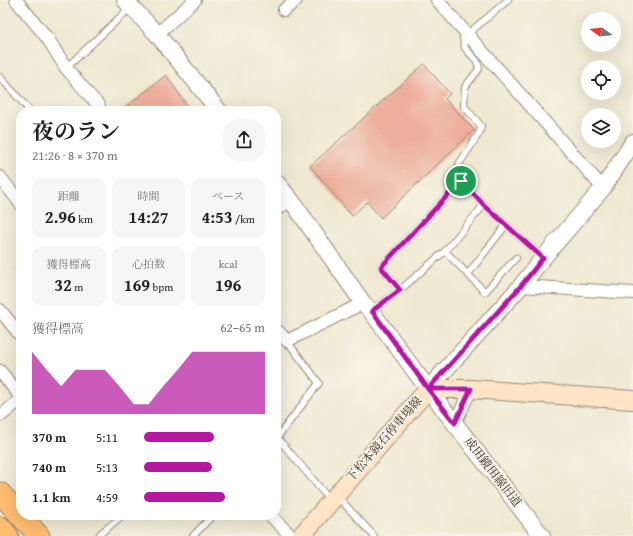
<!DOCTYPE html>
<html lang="ja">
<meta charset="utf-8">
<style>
:root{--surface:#fff;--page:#f6f6f6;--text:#222;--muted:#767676;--accent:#b5179e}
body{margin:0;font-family:"Gentium Book Plus","Noto Serif JP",serif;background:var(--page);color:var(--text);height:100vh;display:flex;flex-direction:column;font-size:15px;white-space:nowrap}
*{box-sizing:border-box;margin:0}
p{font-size:13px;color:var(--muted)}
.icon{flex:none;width:22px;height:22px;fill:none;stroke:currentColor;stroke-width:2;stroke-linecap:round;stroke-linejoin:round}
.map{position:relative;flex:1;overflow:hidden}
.panel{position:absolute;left:16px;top:106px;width:265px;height:414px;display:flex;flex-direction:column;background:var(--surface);border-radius:16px;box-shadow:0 4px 16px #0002}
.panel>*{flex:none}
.needle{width:26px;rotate:284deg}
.buttons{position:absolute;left:581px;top:12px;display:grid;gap:8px}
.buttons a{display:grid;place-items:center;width:40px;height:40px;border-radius:50%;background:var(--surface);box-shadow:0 4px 16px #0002;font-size:20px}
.pin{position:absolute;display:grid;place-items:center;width:34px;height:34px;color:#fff;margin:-17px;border:2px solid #fff;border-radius:50%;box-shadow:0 1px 4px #0007}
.round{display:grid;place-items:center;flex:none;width:42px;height:42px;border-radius:16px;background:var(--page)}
.head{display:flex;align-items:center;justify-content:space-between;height:68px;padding:0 16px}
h1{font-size:22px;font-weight:700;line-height:30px}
.stats{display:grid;grid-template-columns:repeat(3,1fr);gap:6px;height:68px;padding:4px 16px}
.stats div{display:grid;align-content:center;border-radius:10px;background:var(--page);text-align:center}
.stats b{font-size:17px;font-weight:700}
.stats small{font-size:11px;font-weight:400}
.stats p{font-size:11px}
.chart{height:112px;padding:8px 16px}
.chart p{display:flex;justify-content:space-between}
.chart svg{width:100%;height:72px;margin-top:4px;fill:var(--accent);opacity:.7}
ul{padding:0 16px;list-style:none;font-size:13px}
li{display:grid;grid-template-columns:64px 48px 1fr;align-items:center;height:30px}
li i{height:10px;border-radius:5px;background:var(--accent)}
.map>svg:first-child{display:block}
</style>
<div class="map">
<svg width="633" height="536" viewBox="0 0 633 536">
<rect width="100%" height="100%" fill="#f7f3e8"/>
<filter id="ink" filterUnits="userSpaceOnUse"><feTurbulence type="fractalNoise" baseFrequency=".025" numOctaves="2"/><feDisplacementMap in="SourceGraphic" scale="8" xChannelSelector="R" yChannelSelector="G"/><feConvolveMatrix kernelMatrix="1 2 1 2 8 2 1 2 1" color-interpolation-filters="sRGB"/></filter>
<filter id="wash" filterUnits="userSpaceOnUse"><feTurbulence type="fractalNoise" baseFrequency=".012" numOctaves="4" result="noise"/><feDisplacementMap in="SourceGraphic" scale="16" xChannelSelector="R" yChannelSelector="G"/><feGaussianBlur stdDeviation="0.9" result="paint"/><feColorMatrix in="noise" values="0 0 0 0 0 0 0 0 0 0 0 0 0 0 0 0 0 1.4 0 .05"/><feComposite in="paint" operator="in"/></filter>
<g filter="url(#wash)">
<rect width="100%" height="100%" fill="#f0e9d2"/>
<g id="blocks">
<path fill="#edaf9b" d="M424,64L450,94L445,99L474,130L381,218L367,202L352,216L310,166Z
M166,75L191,111H121Z"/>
</g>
</g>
<g filter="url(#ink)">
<use href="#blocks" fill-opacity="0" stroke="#968a78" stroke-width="1"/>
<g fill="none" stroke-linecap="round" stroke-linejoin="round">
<g stroke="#968a78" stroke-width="8">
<path id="service" d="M66,68L131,7
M0,77L30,111
M484,205L543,258
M445,251L485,292L516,258
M468,274L506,225
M400,290L381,267L461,181
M371,311L400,290L445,251L484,205L461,181L459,164L480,132L481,126L464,106L465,87L479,69L477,61L465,48L463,38L508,0
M276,436L330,500
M276,439L319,383L287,341
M337,496L374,536
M100,534L123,515
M193,536L213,515"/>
</g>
<g stroke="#968a78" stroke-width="14">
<path id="minor" d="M16,0L48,39L66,68L99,106
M437,0L603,188
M284,10L296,0
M157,34L195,0
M0,177L21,204
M276,210L291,200
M521,286L633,293
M0,310L21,336
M276,329L287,341L363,303
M0,371L21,397
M2,415L21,399
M455,423L471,389
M270,515L291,536"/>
</g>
<g stroke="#968a78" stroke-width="18">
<path id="tertiary" d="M125,0L157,34L219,111
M276,182L291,200L363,303L371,311L428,389L542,536
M428,389L521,286L543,258L603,188L633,142"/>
</g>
<g stroke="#968a78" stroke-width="20">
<path id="secondary" d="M301,536L428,389H471L633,400"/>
</g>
<g stroke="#968a78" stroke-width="23">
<path id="trunk" d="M0,493L39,536
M0,527L8,536"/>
</g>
<use href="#service" stroke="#fff" stroke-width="6"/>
<use href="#minor" stroke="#fff" stroke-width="12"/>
<use href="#tertiary" stroke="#fff" stroke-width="16"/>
<use href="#secondary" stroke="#ffe4c6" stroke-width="18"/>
<use href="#trunk" stroke="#febc70" stroke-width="21"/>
</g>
</g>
<g fill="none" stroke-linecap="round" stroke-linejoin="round" filter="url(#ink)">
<g stroke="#fff" stroke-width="8">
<path id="route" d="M461,181L381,267L400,290L372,311L428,389L455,423L471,389H428L521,286L543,258L484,205L461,181"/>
</g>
<use href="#route" stroke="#b5179e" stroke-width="5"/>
</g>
<g text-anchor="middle" stroke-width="3.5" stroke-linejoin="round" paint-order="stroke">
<g font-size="12" fill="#3b2a1e" stroke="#f7f3e8">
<text transform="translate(384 439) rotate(-49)" y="4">下松本鏡石停車場線</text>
<text transform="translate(493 472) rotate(52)" y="4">成田鏡田線旧道</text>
</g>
</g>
</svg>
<div class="buttons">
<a><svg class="needle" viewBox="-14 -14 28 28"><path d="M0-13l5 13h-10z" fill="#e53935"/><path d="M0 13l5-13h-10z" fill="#767676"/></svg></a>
<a><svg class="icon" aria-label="locate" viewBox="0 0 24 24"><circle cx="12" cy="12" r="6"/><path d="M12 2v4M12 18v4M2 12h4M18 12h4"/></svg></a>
<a><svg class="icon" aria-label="layers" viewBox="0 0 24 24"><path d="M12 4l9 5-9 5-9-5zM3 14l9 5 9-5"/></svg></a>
</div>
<div class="pin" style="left:461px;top:181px;background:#1e9e55"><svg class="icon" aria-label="arrive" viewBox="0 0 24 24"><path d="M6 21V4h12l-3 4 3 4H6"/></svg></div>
<section class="panel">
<div class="head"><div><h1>夜のラン</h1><p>21:26 · 8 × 370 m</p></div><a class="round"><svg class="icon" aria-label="share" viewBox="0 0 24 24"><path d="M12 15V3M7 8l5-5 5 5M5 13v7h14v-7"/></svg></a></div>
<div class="stats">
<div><p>距離</p><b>2.96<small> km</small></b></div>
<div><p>時間</p><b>14:27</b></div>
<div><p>ペース</p><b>4:53<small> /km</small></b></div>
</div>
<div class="stats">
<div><p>獲得標高</p><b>32<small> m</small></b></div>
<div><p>心拍数</p><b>169<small> bpm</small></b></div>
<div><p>kcal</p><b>196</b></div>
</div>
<div class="chart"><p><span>獲得標高</span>62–65 m</p>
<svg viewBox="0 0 160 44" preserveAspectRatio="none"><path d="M0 44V6L10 17L20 27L30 17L40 17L50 17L60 27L70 38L80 38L90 27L100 17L110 6L120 6L130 6L140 6L150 6L160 6V44z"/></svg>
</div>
<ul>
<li><b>370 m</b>5:11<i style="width:58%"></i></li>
<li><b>740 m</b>5:13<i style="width:56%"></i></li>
<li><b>1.1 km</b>4:59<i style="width:67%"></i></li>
</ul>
</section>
</div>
